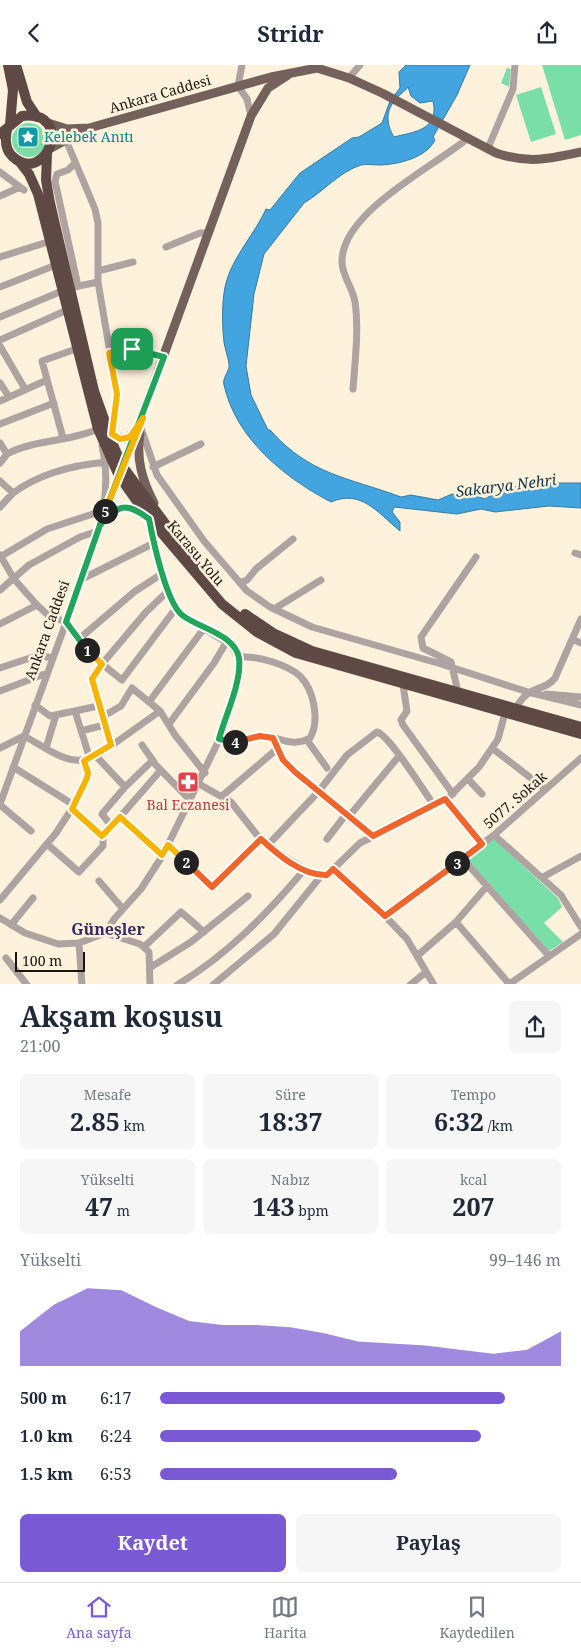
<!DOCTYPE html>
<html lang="tr">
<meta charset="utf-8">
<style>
:root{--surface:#fff;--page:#f6f6f7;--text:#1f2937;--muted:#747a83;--line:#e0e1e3;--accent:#7959d4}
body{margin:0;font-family:"Noto Serif",serif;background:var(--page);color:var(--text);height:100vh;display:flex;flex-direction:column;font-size:19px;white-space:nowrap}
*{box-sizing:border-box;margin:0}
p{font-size:16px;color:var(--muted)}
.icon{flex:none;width:28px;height:28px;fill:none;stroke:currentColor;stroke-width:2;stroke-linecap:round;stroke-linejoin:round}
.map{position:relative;height:919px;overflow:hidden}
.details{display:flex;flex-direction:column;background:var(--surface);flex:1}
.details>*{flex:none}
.scale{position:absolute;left:15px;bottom:12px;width:70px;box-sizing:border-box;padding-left:5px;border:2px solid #1a160f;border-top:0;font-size:14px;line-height:18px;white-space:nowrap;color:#1a160f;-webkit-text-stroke:4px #fff2dd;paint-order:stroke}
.pin{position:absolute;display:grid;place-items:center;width:42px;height:42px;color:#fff;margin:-21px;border-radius:10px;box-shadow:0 2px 8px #0006}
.km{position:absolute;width:25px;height:25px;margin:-12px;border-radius:50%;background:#222;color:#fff;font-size:14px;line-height:25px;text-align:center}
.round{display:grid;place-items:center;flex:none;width:52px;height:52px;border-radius:8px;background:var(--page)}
.overview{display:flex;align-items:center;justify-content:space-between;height:85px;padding:0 20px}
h1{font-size:28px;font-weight:700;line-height:38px}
.stats{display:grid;grid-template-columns:repeat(3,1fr);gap:8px;height:85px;padding:5px 20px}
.stats div{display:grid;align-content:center;border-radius:8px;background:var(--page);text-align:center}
.stats b{font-size:25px;font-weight:700}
.stats small{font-size:14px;font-weight:400}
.stats p{font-size:14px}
.chart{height:140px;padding:10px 20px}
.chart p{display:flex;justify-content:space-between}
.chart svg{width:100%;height:90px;margin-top:5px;fill:var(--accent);opacity:.7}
.action{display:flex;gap:10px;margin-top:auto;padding:10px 20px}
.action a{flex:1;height:58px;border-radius:8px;background:var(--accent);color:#fff;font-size:20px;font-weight:700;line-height:58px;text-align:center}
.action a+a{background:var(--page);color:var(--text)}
ul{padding:0 20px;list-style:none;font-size:16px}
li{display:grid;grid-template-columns:80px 60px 1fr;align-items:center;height:38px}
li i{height:12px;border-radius:6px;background:var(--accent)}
header{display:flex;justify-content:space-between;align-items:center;height:65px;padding:0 20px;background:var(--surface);font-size:22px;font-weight:700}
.tab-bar{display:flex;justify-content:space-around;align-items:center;height:70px;border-top:1px solid var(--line);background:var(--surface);font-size:14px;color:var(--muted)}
.tab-bar a{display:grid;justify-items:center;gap:2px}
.tab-bar .active{color:var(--accent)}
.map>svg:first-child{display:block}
</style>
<header><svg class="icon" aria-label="back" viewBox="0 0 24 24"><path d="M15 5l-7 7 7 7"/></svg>Stridr<svg class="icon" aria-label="share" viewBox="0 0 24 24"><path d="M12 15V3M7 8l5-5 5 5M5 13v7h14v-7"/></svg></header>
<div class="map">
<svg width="581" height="920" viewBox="0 0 581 920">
<rect width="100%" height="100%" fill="#fff2dd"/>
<path fill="#7adea8" d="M542,0H581V70L565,75Z
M507,3L511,4L509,22L501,18Z
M541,22L556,69L531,77L516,30Z
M12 75a17 17 0 1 1 34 0a17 17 0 1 1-34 0Z
M491,775H495L558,833L562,842L544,858L563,877L549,886L469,796V792Z"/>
<path fill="#42a5df" stroke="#367aa1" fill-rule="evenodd" d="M406,0H470L457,30L433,72L435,75C426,93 399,99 381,100C374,100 367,99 361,100C339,107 323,127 304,138L264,189L254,229L246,301L251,330L268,365H270C310,410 347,412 401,432L411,430L438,435L452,429L462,431L476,427L479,432L485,434L495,428L507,427V424L541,416L543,418H581V443L549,441L495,447L481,444L457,449L394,442L392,447L400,457V466C377,447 361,424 331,437C285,413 236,374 224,320C222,312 230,307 229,299C228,292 225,284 224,277C222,261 222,243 224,228C228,196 254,171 266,144L270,145L300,108L352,73L359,72L382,58L390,36L400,23L399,7ZM408,22L411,31L420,38L433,36C440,66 412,67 394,72C386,59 385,45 397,33C400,28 405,27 408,22Z"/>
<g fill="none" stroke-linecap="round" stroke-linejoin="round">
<path stroke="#aea3a0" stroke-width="7" d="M242,0L238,21L247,34L251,51
M349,13L360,0
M66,75L95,144L98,158V217L117,329L112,369
M488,83L513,24L515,0
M75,98L68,105L57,109L55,116L78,221
M0,107L24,125
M0,131L20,122
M166,182L200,168H209
M0,192L51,176
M98,206L133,197
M0,222L56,200
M74,222L98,217
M0,252L62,226
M0,275L67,245
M0,281L25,324
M109,288L132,285L164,292
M0,318L9,332
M353,324C355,296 359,265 355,237C353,223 342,211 342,197C341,147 434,102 468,73
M0,336L47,315
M0,359L54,338
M141,363L157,410L204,476L247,526L270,542L312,562L441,599L528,627L581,640
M63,373L42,296L76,284
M0,378L7,389L0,398
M102,381C107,403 107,423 103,445
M7,389C35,374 70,377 98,364L99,368
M153,402L201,379
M0,416L13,428C39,409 74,400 106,397
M0,442L13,428
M100,460C119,439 125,437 149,453L154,478L170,534L181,550L231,580L239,594L237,619L219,675L163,790L141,824L115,853L105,868
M575,488L581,490
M0,490L14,514L37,540L49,551L66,557L92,591L122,615L176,543
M0,492L47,464L102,446
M80,515L154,478
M240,518L247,515L256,504L293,474
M0,525L29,500L80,472L98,466
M168,526L146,547L102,599L92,614L111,681L160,646L175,670L205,708
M274,544L321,515
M0,559L37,540
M79,574L134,527L163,508
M572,574L581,578
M0,603L39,590L52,593
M403,620L407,646L401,655L403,660L453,729
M0,626L47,608
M458,627L451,597L423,583L421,572L476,492
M546,629L581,632
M149,637L205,562
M35,640L50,651L75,646
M516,643C530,618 543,628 555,613L581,554
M102,652L121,641L132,623L160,646
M169,659L214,598L227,576
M81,666L104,660
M273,673L283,695L295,707L373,771
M219,675C236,678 248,670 263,671C281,672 292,683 310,673C320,656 314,625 300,611C288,600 259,591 242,592L237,588
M307,675L327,703
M142,680L154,697
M111,681L96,691L125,722L152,696L190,735
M0,683L24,671C49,684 69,704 96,691
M46,683L56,650
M492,683L545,724
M90,694L75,646L98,641
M13,702L74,740
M468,714L482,729
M199,719L231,737L257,770L273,785L311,808L327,810L360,778L400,758L426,742L449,732L479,702L492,683L498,674L505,648
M222,731L277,684
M445,734L482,779
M0,739L120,409
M0,740L31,766
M72,743L102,771L120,752L163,790
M350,750L399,691
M120,752L160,706
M112,762L102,749L125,722
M494,770L561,830L581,862
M327,774L347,748
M47,779L79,807L103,781V771
M167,780L212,822L261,774
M268,780L319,726L347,690L377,667C389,670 424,726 433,739
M463,794L549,891
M333,804L385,851L407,874L434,920
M543,812L581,791
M99,816L123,844
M0,835L56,768L71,745L87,713L88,709L84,696
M385,851L494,770L581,693
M0,853L25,868L58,879L79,878L105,868L140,879L149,887L150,920
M456,857L510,920
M11,860L33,833
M79,878L82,920
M145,881L181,847L204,867
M417,891L456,857L487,821
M6,893L27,920
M151,902L191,877L248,831
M177,920C227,890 267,849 304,805
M213,920L274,869L321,811
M410,920L426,907
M508,920L581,869"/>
<path stroke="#74615c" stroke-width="9" d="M45,57L67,64L89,63L271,12L317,3L349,13L382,28L496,88C528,99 549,94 581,87
M51,83L86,64
M108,364L116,372L126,374L135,366
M140,369C136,394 142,415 154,438
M123,402L251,51L268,23L288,10"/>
<path stroke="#5f4944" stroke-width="10" d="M8,0L13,25L10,60
M16,0L27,37L37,52
M0,69L22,51C76,44 46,123 12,91C5,84 5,74 7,65
M47,89L46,115L50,138L94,326L114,382L123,402L196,500
M19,96L29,109L38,129L98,364L119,411L149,453L222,539L257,567L296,588L581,669
M245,549L273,568L312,586L581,662"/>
</g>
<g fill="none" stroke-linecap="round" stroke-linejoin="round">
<g stroke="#fff" stroke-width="10">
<path id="split-1" d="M87,585L66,557L100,460L164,292L132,284"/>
</g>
<g stroke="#fff" stroke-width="10">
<path id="split-2" d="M87,585L102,599L92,614L111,680L84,696L88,708L87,713L72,744L102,771L120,752L162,790L168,780L186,797"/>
</g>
<g stroke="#fff" stroke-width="10">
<path id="split-3" d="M186,797L212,822L261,774C277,789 302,811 327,810L333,804L385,851L457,798"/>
</g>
<g stroke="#fff" stroke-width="10">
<path id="split-4" d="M235,677L260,671L273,673L283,695L295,707L373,771L445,734L482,779L457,798"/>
</g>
<g stroke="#fff" stroke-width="10">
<path id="split-5" d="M105,446L100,460C119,439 126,437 149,454C153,475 166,537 182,550C198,563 235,569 239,593C242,617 225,651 219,674L235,677"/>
</g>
<g stroke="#fff" stroke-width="10">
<path id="split-6" d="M105,446L143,353L130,372L120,374L112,369L117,329L109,288L132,284"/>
</g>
<use href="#split-1" stroke="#22a559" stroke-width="6"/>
<use href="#split-2" stroke="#f5b400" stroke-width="6"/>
<use href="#split-3" stroke="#f0652b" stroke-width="6"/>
<use href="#split-4" stroke="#f0652b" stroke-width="6"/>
<use href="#split-5" stroke="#22a559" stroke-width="6"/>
<use href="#split-6" stroke="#f5b400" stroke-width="6"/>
</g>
<defs>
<g id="sight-square" transform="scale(1.125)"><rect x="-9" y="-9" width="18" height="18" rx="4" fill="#0f9aa8" stroke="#fff2dd"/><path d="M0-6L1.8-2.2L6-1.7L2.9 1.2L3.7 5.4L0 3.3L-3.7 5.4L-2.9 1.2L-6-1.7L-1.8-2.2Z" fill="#fff"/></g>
<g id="pharmacy-square" transform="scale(1.125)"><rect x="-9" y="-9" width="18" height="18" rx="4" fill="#e0444e" stroke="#fff2dd"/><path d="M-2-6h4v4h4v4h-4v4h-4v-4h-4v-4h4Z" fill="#fff"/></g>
</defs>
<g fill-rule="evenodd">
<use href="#sight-square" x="28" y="72"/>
<use href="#pharmacy-square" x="188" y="717"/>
</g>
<g text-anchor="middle" stroke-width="5" stroke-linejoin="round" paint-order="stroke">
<g font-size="14" fill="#1a160f" stroke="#fff2dd">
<text transform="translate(160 29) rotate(-16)" y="5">Ankara Caddesi</text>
<text transform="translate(196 488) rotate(50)" y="5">Karasu Yolu</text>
<text transform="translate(47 565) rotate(-70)" y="5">Ankara Caddesi</text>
<text transform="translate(515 735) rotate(-41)" y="5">5077. Sokak</text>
</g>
<g font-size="14" fill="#0d838f" stroke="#fff2dd" text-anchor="start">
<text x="44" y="77">Kelebek Anıtı</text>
</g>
<g font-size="14" fill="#be3a42" stroke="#fff2dd">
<text x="188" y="745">Bal Eczanesi</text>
</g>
<g font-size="15" font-style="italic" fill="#09344c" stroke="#fff2dd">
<text transform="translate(506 421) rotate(-7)" y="5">Sakarya Nehri</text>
</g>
<g font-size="16" font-weight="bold" fill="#382a65" stroke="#fff2dd">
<text x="108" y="870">Güneşler</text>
</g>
</g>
</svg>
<div class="scale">100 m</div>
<div class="pin" style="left:132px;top:284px;background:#1e9e55"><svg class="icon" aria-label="arrive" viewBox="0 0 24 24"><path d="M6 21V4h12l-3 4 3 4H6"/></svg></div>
<b class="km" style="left:87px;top:585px">1</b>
<b class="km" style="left:186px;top:797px">2</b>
<b class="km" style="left:457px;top:798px">3</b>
<b class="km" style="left:235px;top:677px">4</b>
<b class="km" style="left:105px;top:446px">5</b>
</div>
<section class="details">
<div class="overview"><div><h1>Akşam koşusu</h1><p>21:00</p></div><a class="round"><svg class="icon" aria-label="share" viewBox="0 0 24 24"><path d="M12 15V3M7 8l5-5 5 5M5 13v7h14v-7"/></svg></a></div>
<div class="stats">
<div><p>Mesafe</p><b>2.85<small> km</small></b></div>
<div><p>Süre</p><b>18:37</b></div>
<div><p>Tempo</p><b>6:32<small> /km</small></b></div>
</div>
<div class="stats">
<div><p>Yükselti</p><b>47<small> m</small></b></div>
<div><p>Nabız</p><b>143<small> bpm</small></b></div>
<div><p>kcal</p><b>207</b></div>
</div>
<div class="chart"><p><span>Yükselti</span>99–146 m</p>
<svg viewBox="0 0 160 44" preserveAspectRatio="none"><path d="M0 44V27L10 14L20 6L30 7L40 15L50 22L60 24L70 24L80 25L90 28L100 32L110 33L120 34L130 36L140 38L150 36L160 27V44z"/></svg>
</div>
<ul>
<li><b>500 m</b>6:17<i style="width:86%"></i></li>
<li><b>1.0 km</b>6:24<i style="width:80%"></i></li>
<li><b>1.5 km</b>6:53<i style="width:59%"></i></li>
</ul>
<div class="action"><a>Kaydet</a><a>Paylaş</a></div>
</section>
<nav class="tab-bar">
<a class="active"><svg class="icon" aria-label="home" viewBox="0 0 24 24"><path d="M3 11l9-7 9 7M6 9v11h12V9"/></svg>Ana sayfa</a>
<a><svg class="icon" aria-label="map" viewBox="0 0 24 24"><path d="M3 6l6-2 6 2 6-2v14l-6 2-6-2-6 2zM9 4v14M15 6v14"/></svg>Harita</a>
<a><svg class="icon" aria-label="saved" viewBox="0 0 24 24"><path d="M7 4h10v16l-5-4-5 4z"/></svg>Kaydedilen</a>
</nav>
